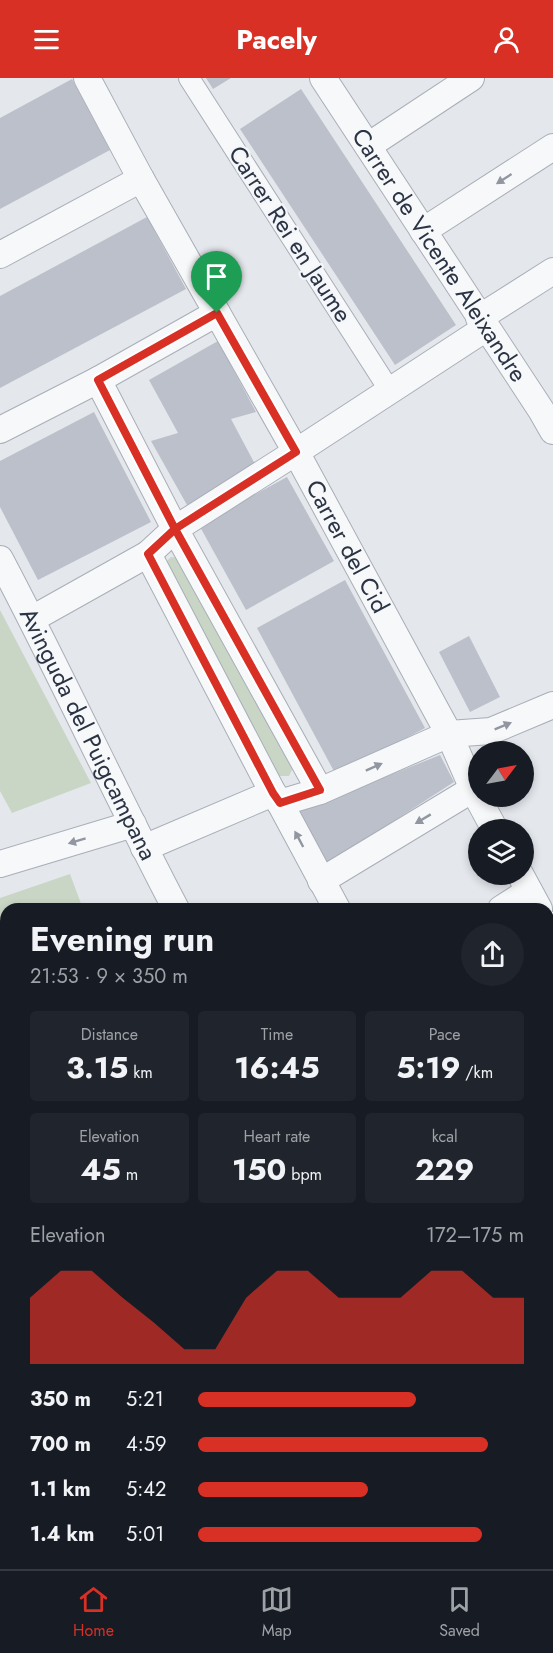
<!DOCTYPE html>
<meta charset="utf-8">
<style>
:root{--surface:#171b24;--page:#20242c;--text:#f1f3f6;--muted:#9ea1a6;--line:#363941;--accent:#d93025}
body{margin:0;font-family:Jost,sans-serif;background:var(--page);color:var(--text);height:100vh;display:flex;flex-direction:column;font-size:22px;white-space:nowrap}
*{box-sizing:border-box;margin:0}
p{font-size:20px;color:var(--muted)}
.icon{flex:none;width:33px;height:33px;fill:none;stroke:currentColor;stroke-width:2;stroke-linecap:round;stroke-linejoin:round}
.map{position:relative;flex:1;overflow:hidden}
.details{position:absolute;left:0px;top:825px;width:554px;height:666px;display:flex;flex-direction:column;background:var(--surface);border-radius:18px 18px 0 0;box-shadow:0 3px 9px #0003}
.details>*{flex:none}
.needle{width:39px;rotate:58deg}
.fabs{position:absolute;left:468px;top:663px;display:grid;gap:12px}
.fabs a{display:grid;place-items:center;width:66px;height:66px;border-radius:50%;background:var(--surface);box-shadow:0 3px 9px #0003;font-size:30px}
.pin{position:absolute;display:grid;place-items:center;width:51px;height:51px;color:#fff;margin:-62px -26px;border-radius:50% 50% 50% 0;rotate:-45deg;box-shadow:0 0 6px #0007}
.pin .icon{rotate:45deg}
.round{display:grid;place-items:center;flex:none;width:63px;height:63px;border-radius:32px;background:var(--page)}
.head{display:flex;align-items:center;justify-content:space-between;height:102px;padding:0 30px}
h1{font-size:33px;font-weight:700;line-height:45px}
.metrics{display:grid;grid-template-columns:repeat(3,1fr);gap:9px;height:102px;padding:6px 30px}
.metrics div{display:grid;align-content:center;border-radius:6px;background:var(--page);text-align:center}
.metrics b{font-size:30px;font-weight:700}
.metrics small{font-size:16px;font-weight:400}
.metrics p{font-size:16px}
.chart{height:168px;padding:12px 30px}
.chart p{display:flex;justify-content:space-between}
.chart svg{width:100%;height:108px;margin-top:6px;fill:var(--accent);opacity:.7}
ul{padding:0 30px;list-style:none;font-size:20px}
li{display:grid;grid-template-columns:96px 72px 1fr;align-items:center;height:45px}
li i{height:15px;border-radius:8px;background:var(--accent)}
header{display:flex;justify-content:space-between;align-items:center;height:78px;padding:0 30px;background:var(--accent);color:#fff;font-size:27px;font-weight:700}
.tab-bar{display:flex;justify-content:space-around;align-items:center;height:84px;border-top:2px solid var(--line);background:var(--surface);font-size:16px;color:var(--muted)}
.tab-bar a{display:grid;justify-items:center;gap:3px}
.tab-bar .current{color:var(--accent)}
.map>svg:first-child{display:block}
</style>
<header><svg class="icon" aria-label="menu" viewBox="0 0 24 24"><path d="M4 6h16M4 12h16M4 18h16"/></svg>Pacely<svg class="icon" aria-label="person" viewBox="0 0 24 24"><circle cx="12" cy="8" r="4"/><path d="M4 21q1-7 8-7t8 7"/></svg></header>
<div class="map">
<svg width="553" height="1491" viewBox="0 0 553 1491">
<rect width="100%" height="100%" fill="#e4e7ec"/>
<path fill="#c9d6c5" d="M171,479L181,480L293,690L289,698H278L163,487Z
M0,532L91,705L12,735L0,713Z
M70,796L83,831H6V1204L0,1206V820Z"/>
<path fill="#bbc0ca" d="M206,0H231L213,11Z
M72,1L110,72L0,131V40Z
M301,11L456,247L395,287L240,51Z
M147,139L186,211L0,310V218Z
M218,263L256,334L231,341L256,388L187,427L151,363L178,355L149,302Z
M94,334L151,444L38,502L0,429V383Z
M287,399L334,483L246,532L199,447Z
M345,502L425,650L336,697L257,550Z
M469,558L500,619L470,634L439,574Z
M440,677L454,704L324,788L295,735Z
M6,1289V1385H5L0,1365V1291Z
M31,1485H62L64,1491H33Z
M101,1485H130L131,1491H103Z
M163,1485H192L193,1491H164Z"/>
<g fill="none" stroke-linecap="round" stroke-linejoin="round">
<g stroke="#a9aeb7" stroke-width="22">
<path id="pedestrian" d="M189,0L390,313"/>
</g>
<g stroke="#a9aeb7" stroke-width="28">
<g id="minor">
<path id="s1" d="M87,0L141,101L296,374L449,656L473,711L495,752"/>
<path id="s2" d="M323,0L541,332L553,353"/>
<path d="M368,68L471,0"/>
<path d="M423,153L553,69"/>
<path d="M0,177L141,101"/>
<path d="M479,240L553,193"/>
<path d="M98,302L175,451L320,713"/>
<path d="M0,352L98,302L217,235"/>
<path d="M148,476L273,715"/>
<path id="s3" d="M0,481C61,596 115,715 176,831"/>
<path d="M32,541L148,476L175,451L296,374L486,250"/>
<path d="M280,725L337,831"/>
<path d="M144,770L273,715L280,725L320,713L449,656L491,653L553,627"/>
<path d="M0,786L133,746"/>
<path d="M520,796L539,831"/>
<path d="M321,803L473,711"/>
<path d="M501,831L529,813"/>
<path d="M548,846L553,856"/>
<path d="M548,1244L553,1243"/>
<path d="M548,1378L553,1376"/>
<path d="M271,1485L273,1491"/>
<path d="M463,1485L465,1491"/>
</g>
</g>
<g stroke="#a9aeb7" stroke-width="34">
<path id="tertiary" d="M548,972L553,968
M0,1233L6,1232"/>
</g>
<use href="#pedestrian" stroke="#f7f8fa" stroke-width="20"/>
<use href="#minor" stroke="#f7f8fa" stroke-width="26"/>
<use href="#tertiary" stroke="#f7f8fa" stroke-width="32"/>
</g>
<defs><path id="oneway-solid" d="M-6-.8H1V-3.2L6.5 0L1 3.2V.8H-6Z" transform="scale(1.5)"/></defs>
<g fill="#9196a0">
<use href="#oneway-solid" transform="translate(504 101) rotate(147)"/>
<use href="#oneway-solid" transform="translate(503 648) rotate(-22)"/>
<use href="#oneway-solid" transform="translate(374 689) rotate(-24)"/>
<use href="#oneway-solid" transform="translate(423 741) rotate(149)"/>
<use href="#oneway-solid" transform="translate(299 761) rotate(-118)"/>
<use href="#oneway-solid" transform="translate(77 763) rotate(163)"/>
</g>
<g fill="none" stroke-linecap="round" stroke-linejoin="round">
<g stroke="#fff" stroke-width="12">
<path id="route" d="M217,235L98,302L175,451L148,476L273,715L280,725L320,712L175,451L296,374L217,235"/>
</g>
<use href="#route" stroke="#d93025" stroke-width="8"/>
</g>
<g text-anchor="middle" stroke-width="4.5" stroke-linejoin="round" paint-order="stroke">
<g font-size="24" fill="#2b3445" stroke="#f4f6f9">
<text transform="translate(290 156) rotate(57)" y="8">Carrer Rei en Jaume</text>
<text dy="8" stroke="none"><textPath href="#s2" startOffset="212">Carrer de Vicente Aleixandre</textPath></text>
<text dy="8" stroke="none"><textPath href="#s1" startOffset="536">Carrer del Cid</textPath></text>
<text dy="8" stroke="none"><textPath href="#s3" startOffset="196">Avinguda del Puigcampana</textPath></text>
</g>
</g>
</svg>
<div class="fabs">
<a><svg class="needle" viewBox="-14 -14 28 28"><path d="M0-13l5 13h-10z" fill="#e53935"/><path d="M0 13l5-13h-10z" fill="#9ea1a6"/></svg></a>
<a><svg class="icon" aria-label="layers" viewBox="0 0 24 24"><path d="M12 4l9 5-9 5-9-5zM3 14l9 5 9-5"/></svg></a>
</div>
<div class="pin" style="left:217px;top:235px;background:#1e9e55"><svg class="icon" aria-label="arrive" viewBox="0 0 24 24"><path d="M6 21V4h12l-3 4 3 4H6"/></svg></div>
<section class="details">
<div class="head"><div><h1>Evening run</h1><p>21:53 · 9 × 350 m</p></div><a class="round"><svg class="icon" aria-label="share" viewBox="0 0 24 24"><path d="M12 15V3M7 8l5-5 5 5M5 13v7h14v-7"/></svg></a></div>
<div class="metrics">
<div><p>Distance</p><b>3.15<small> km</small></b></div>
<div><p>Time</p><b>16:45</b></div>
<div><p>Pace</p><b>5:19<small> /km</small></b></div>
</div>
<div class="metrics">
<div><p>Elevation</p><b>45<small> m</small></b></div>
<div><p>Heart rate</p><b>150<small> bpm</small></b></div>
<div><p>kcal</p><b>229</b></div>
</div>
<div class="chart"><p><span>Elevation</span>172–175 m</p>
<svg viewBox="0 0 160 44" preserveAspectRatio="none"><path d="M0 44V17L10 6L20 6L30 17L40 27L50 38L60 38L70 17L80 6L90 6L100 17L110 17L120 17L130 6L140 6L150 17L160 17V44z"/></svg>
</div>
<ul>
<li><b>350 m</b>5:21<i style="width:67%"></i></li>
<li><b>700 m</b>4:59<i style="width:89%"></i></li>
<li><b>1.1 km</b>5:42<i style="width:52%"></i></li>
<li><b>1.4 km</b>5:01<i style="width:87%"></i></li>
</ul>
</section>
</div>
<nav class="tab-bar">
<a class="current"><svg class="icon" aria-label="home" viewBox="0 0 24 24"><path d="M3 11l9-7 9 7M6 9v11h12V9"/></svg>Home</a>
<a><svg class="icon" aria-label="map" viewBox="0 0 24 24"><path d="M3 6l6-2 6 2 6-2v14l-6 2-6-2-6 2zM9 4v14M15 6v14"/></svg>Map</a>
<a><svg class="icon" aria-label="saved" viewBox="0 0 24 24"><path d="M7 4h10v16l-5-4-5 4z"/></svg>Saved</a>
</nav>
